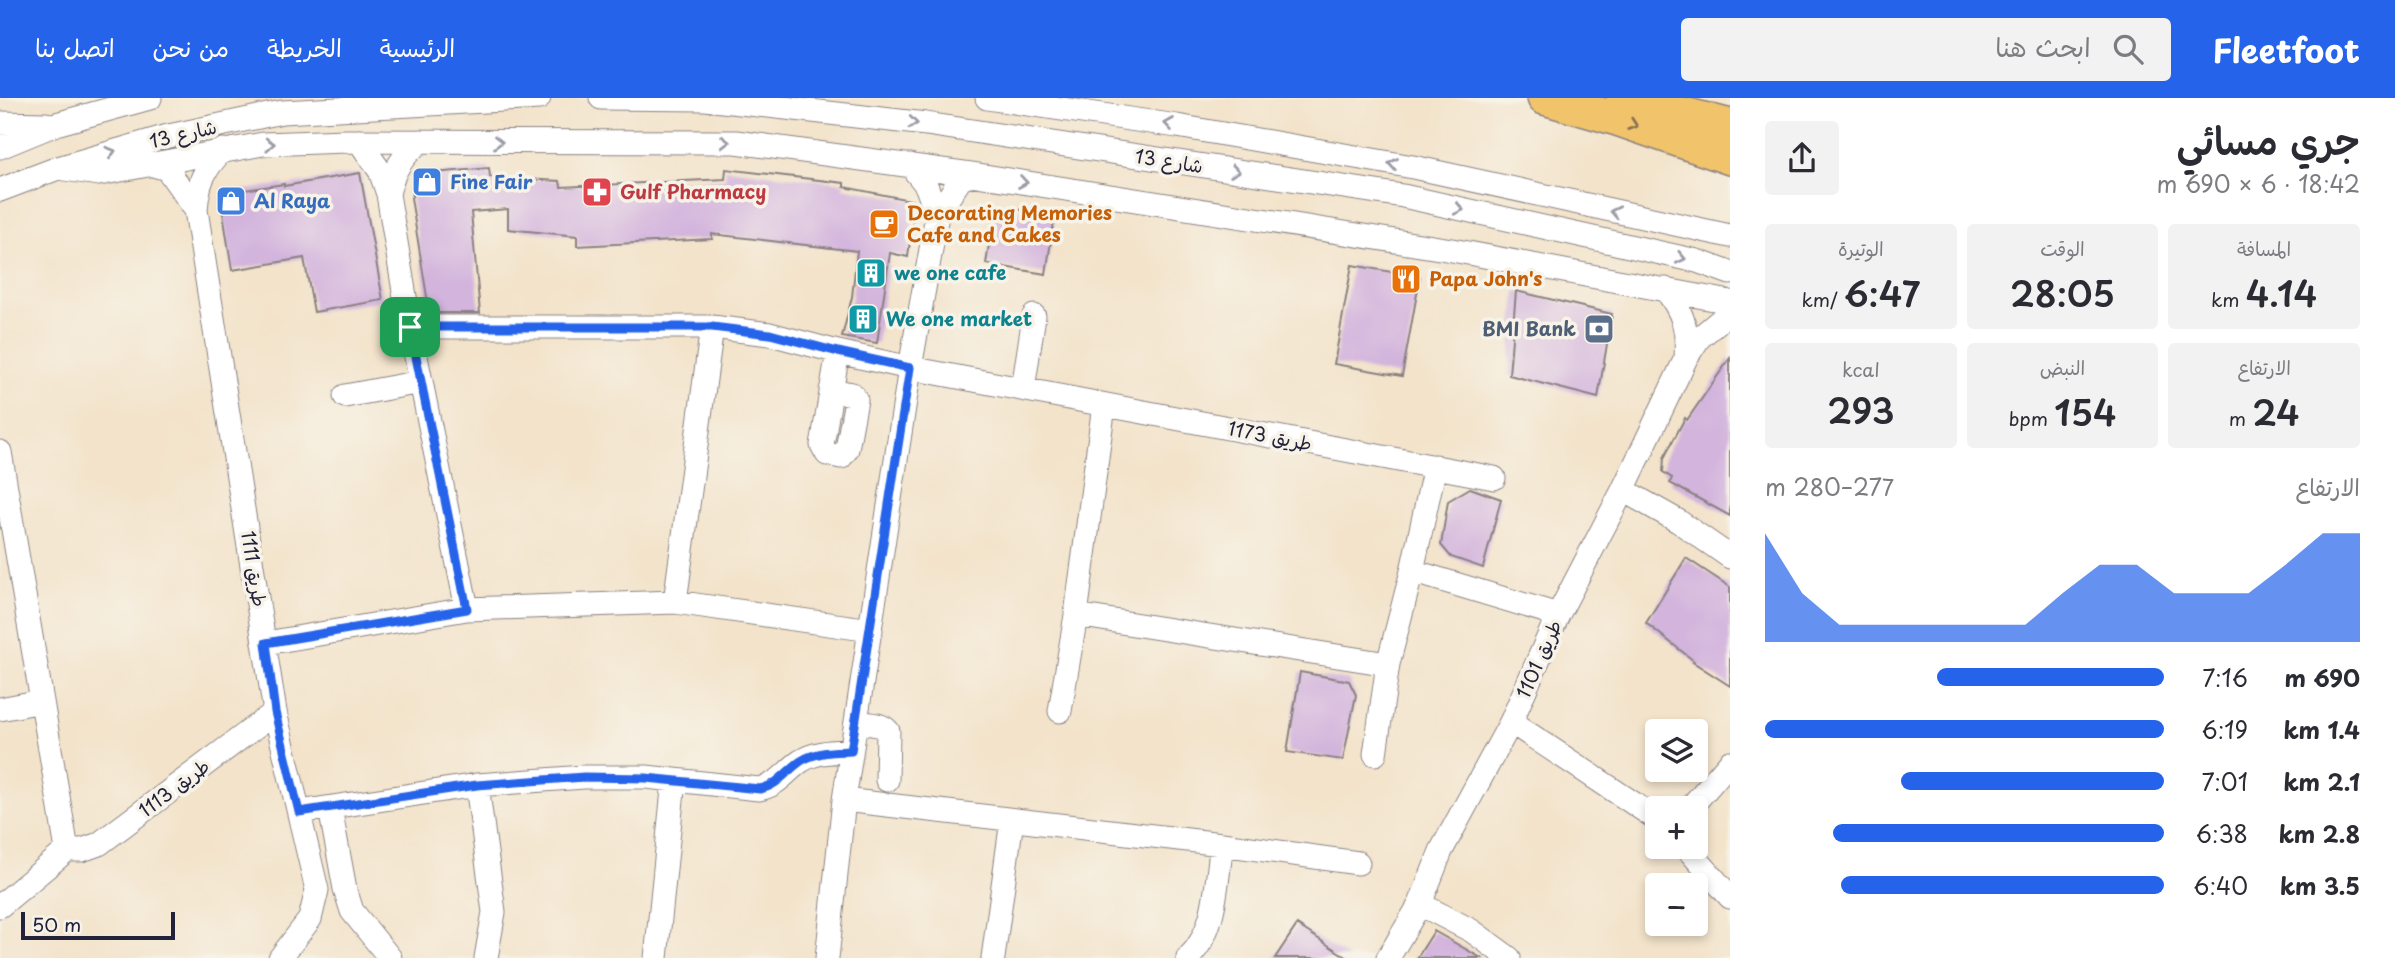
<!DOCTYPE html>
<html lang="ar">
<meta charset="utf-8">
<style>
:root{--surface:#fff;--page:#f2f2f3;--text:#2b2b33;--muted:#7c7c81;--accent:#2563eb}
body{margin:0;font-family:"Playpen Sans","Playpen Sans Arabic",sans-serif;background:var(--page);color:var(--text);direction:rtl;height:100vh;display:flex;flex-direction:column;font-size:26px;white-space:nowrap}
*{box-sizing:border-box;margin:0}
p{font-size:23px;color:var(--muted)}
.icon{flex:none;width:38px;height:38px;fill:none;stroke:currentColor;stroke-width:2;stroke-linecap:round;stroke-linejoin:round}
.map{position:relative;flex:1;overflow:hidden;direction:ltr}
.panel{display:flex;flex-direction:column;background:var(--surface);width:665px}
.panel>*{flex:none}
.tools{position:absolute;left:1645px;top:621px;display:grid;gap:14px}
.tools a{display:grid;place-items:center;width:63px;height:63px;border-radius:7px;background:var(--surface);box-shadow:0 4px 10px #0003;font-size:35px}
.scale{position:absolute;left:21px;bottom:18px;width:154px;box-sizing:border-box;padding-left:7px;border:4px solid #22223b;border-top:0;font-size:19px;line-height:24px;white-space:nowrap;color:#22223b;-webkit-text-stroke:5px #f7f3e8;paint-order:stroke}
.pin{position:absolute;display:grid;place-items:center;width:60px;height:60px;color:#fff;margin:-30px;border-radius:14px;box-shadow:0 4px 10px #0006}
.round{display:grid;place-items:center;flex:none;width:74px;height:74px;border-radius:7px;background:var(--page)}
.overview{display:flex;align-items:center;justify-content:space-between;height:119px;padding:0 35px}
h1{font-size:38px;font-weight:600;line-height:52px}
.metrics{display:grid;grid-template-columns:repeat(3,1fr);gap:10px;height:119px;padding:7px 35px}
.metrics div{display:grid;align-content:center;border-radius:7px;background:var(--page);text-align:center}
.metrics b{font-size:35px;font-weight:600}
.metrics small{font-size:19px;font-weight:400}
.metrics p{font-size:19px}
.chart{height:196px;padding:14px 35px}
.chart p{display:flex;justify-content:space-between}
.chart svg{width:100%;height:126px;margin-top:7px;fill:var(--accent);opacity:.7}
ul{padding:0 35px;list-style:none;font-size:23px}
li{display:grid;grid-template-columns:112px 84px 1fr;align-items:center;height:52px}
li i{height:18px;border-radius:9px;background:var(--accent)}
header{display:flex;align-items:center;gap:42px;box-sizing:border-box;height:98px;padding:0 35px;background:var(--accent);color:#fff}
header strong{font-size:33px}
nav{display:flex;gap:38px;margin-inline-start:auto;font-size:24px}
.search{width:490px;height:63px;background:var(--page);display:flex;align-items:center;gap:18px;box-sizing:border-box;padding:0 24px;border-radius:7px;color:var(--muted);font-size:26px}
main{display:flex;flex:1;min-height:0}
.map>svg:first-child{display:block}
</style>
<header>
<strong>Fleetfoot</strong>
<div class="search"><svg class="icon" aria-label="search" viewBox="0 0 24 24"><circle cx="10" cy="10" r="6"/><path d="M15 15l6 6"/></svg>ابحث هنا</div>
<nav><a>الرئيسية</a><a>الخريطة</a><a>من نحن</a><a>اتصل بنا</a></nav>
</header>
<main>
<section class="panel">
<div class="overview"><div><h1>جري مسائي</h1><p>18:42 · 6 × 690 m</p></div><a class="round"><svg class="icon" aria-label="share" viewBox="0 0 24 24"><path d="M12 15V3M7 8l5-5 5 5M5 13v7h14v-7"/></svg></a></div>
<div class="metrics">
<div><p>المسافة</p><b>4.14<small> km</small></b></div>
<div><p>الوقت</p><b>28:05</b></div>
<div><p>الوتيرة</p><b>6:47<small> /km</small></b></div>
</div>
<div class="metrics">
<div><p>الارتفاع</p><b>24<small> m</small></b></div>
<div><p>النبض</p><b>154<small> bpm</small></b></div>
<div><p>kcal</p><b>293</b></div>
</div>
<div class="chart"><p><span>الارتفاع</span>277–280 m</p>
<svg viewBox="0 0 160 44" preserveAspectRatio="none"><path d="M0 44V6L10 27L20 38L30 38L40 38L50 38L60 38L70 38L80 27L90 17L100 17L110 27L120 27L130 27L140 17L150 6L160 6V44z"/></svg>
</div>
<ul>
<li><b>690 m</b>7:16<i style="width:57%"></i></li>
<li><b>1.4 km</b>6:19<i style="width:100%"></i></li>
<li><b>2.1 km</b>7:01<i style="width:66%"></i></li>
<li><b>2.8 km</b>6:38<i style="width:83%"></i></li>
<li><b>3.5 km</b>6:40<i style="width:81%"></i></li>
</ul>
</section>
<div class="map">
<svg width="1730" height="860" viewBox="0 0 1730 860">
<rect width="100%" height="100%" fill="#f7f3e8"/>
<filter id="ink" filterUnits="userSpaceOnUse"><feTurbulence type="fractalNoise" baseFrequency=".0143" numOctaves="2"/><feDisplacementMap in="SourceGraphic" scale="14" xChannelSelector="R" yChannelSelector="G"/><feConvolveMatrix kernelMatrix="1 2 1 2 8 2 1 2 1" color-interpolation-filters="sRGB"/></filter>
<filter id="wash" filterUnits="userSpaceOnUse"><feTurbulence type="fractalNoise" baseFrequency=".00686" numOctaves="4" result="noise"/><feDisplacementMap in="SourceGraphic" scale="28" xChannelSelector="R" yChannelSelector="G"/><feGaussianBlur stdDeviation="1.57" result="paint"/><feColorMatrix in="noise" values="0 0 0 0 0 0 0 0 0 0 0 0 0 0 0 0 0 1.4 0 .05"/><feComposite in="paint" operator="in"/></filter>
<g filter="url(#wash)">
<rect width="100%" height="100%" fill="#f3e3ca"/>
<g id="blocks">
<path fill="#d3b4dd" d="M489,70L490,79L560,83L561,89L725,81L726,71L844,85V89L915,103L908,159L890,155L877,245L842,239L852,199L857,153L712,136V141L577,148V138L508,131V111L471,114L480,215H438L428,205L411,100L422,76Z
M360,75L383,202L314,214L304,160L232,172L222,109L232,94L284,86V88Z
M995,108L1055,117L1046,176L986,166Z
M1352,167L1420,179L1402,278L1334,266Z
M1516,193L1612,216L1598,300L1509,277Z
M1730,260V418L1670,385L1672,380L1663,374L1664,360L1685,320L1687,322Z
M1470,390L1501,401L1483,470L1451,459L1441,447L1448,403Z
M1686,460L1730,489V588L1693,564L1694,563L1646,525Z
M1300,574L1349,583L1356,597L1343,662L1287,654Z
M1297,827L1348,860H1275Z
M1434,833L1481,860H1417Z"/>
</g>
</g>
<g filter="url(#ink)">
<use href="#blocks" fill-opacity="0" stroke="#8a8282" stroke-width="2"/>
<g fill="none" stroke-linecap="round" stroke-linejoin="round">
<g stroke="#8a8282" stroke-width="25">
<path id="minor" d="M601,0L705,1L926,26L1403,98L1697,163L1730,175
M987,0L1177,28L1413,69L1730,138
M0,25L46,26
M359,43L380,73L388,96L410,229L467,511
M0,49L56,26L150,0
M223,52C203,72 198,85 196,112L275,614L317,792L310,821L280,860
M153,67L167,71L196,112
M910,67L926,87L937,117
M58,70L99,76L263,46L346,43L736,44L971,76L1452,152L1730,204
M0,92L58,70L164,39L282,14L539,0
M388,96C393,73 402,58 421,43
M1665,191C1683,214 1688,230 1686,260
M410,229H712L770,236L838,254L910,270L1494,380
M1023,291L1034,218
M831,292L852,296L856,302L847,351L841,359L827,356L822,347L838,254
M345,298L421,284
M0,354L67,752
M1623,392L1678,423L1730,459
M1412,473L1558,517
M675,504L712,229
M1076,517L1388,566
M266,545L467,511L675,504L871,532
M0,611L42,603
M1060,613L1076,517L1104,307
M856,624C867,626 881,625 888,633L887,682
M1511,624L1657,721
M1375,656L1388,566L1412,473L1435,368
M477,687L494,814L486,860
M844,702L1222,746L1358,765
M330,710L345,791L352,813L390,860
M1690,710L1730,664
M299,714L477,687L584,679H646L759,691C779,687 786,673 801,663C817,653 833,654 851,653
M1686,749L1730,799
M1420,806L1472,833L1509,860
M0,808L67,752H82L99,746L275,614
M656,860L674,682
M827,860L844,702L910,270L937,117L960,82L971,76
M993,860L1012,722
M1188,860C1217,833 1216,783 1222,746
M1388,860L1420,806L1441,753L1511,624L1558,517L1623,392L1686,260L1699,240L1730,214"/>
</g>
<g stroke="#8a8282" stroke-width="36">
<path id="highway" d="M1544,0L1617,21L1730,60
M1623,0L1730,28"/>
</g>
<use href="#minor" stroke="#fff" stroke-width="23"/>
<use href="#highway" stroke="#f1c36a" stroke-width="33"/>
</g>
<defs><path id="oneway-chevron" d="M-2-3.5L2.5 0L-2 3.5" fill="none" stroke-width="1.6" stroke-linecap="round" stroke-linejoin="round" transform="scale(1.75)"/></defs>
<g stroke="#9c9ca7">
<use href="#oneway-chevron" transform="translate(913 25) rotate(6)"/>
<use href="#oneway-chevron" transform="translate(1169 26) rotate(-171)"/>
<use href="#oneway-chevron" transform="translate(498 44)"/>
<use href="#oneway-chevron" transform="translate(725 44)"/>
<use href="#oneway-chevron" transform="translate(270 46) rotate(-3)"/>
<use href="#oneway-chevron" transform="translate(111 54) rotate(-17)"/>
<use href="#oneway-chevron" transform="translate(1393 66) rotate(-170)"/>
<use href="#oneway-chevron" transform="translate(1235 73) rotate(8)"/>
<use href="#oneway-chevron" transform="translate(1023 84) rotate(9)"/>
<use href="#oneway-chevron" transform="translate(1459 111) rotate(13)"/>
<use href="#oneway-chevron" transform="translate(1615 114) rotate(-168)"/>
<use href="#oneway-chevron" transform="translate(1681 160) rotate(12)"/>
</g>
<use stroke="#8a7252" href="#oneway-chevron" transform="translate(1633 27) rotate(19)"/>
</g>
<g fill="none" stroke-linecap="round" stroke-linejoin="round" filter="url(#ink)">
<g stroke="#fff" stroke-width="14">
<path id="route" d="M410,229H712L770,236L838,254L910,270L851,653C834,654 817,653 801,663C786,673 779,687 760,691L646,680L584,679L477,687L299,714L275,614L266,545L467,511Z"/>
</g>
<use href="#route" stroke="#2563eb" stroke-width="9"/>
</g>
<defs>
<g id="shop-square" transform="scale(1.575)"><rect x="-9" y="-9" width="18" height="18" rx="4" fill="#3f7fe0" stroke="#f7f3e8"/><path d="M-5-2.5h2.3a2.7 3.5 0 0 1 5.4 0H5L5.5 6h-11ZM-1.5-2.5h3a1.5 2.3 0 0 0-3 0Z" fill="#fff"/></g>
<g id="pharmacy-square" transform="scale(1.575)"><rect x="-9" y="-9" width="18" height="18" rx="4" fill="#e0444e" stroke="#f7f3e8"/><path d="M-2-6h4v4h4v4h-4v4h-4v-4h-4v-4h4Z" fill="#fff"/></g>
<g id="cafe-square" transform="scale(1.575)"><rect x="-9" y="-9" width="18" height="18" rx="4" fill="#e8710a" stroke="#f7f3e8"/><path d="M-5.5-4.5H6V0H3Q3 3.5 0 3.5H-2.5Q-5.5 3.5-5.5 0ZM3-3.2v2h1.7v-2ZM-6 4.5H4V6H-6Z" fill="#fff"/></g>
<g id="building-square" transform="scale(1.575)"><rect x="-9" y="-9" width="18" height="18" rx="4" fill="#0f9aa8" stroke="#f7f3e8"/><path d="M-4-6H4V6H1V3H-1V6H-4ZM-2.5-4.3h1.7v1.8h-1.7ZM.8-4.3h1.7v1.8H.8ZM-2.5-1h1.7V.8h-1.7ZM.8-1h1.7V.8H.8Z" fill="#fff"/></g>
<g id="restaurant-square" transform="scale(1.575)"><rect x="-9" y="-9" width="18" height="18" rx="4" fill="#e8710a" stroke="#f7f3e8"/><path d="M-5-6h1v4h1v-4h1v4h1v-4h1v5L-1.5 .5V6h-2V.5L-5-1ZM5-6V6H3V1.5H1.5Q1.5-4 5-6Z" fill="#fff"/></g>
<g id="bank-square" transform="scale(1.575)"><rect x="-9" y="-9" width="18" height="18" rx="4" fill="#5c6f8a" stroke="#f7f3e8"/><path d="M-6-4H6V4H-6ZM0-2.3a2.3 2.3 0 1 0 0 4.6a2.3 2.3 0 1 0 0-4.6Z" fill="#fff"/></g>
</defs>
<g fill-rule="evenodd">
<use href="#shop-square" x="427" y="84"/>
<use href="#pharmacy-square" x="597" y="94"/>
<use href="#shop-square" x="231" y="103"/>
<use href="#cafe-square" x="884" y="126"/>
<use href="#building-square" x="871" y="175"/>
<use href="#restaurant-square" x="1406" y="181"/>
<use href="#building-square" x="863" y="221"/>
<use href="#bank-square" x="1599" y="231"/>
</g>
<g text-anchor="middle" stroke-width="7" stroke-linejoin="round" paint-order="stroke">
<g font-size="19" fill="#22223b" stroke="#f7f3e8">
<text transform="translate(183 36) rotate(-13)" y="7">شارع 13</text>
<text transform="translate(1169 63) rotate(9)" y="7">شارع 13</text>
<text transform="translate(1270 338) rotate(11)" y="7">طريق 1173</text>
<text transform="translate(254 471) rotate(81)" y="7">طريق 1111</text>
<text transform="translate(1539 561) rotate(-66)" y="7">طريق 1101</text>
<text transform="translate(174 690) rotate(-37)" y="7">طريق 1113</text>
</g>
<g font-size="19" font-weight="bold" fill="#366cbe" stroke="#f7f3e8" text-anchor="start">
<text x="450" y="91">Fine Fair</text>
<text x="254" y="110">Al Raya</text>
</g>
<g font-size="19" font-weight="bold" fill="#be3a42" stroke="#f7f3e8" text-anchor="start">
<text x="620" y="101">Gulf Pharmacy</text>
</g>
<g font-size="19" font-weight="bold" fill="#c56008" stroke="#f7f3e8" text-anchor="start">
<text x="907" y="122">Decorating Memories<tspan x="907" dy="22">Cafe and Cakes</tspan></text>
<text x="1429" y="188">Papa John's</text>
</g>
<g font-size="19" font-weight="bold" fill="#0d838f" stroke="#f7f3e8" text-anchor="start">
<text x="894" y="182">we one cafe</text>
<text x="886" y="228">We one market</text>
</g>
<g font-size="19" font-weight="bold" fill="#4e5e75" stroke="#f7f3e8" text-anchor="end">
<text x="1576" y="238">BMI Bank</text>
</g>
</g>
</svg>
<div class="tools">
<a><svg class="icon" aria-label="layers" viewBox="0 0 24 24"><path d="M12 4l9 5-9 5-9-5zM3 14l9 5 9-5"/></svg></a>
<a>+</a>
<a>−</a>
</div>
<div class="scale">50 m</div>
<div class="pin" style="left:410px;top:229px;background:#1e9e55"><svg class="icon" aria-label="arrive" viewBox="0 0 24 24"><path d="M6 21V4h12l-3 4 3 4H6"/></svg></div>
</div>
</main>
